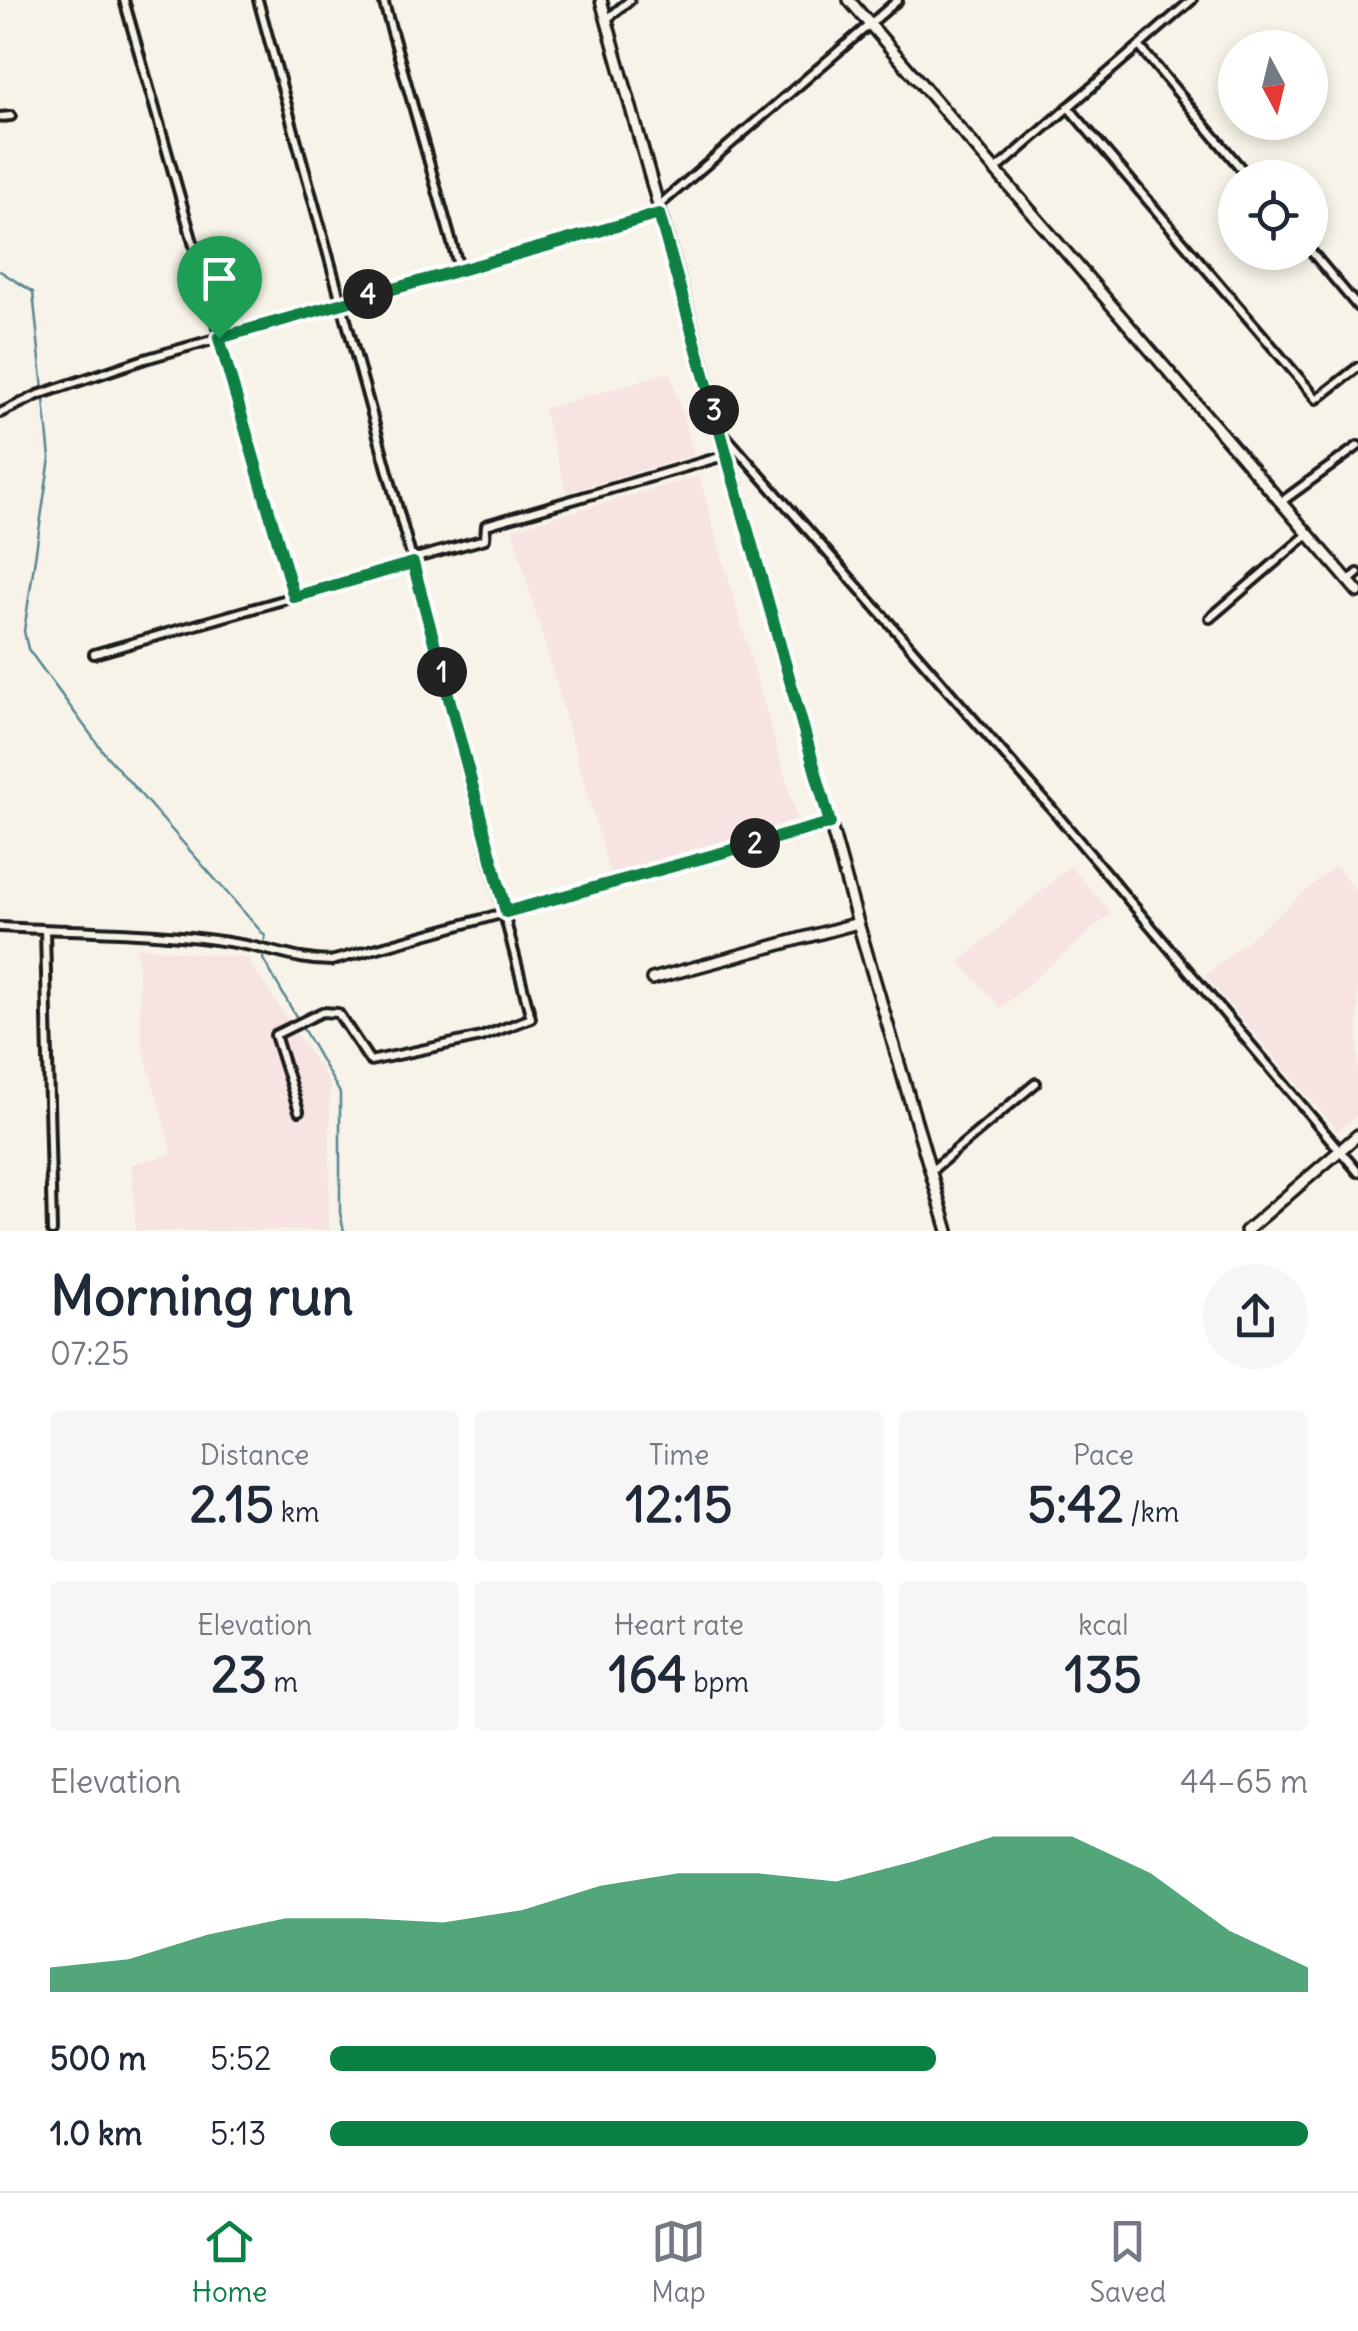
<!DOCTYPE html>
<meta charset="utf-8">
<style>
:root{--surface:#fff;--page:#f6f6f7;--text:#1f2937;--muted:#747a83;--line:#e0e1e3;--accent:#0b8043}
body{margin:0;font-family:Delius,sans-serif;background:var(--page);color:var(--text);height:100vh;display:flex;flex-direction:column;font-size:38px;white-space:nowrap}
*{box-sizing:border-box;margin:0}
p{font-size:32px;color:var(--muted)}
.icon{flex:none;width:55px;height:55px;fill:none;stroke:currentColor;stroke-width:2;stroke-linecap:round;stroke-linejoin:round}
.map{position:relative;height:1231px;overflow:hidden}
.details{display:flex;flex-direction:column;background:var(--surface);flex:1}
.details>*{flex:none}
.needle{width:65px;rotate:173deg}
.tools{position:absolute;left:1218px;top:30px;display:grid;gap:20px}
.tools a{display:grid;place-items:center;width:110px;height:110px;border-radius:50%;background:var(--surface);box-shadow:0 5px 15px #0003;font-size:50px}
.pin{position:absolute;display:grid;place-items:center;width:85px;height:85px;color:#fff;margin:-102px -42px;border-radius:50% 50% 50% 0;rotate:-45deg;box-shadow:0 0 10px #0007}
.pin .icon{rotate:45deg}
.km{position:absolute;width:50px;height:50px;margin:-25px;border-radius:50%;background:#222;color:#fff;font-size:28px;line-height:50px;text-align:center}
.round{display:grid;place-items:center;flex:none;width:105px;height:105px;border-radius:52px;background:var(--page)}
.summary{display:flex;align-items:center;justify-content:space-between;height:170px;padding:0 50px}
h1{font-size:55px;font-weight:800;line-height:75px}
.metrics{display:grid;grid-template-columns:repeat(3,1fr);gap:15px;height:170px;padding:10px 50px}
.metrics div{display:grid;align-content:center;border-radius:10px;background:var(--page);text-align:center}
.metrics b{font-size:50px;font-weight:800}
.metrics small{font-size:28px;font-weight:400}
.metrics p{font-size:28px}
.chart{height:280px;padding:20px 50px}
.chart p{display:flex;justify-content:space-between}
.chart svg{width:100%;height:180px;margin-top:10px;fill:var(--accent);opacity:.7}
ul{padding:0 50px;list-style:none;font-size:32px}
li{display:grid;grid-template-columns:160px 120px 1fr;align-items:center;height:75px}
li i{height:25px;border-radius:12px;background:var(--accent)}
.tabs{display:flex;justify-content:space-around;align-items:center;height:140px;border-top:2px solid var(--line);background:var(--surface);font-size:28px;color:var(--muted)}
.tabs a{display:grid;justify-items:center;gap:5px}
.tabs .selected{color:var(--accent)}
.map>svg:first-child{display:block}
</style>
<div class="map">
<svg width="1358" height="1231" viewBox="0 0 1358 1231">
<rect width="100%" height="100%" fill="#f7f3e8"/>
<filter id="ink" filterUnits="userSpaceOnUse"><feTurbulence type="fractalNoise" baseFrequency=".01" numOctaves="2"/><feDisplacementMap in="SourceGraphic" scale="20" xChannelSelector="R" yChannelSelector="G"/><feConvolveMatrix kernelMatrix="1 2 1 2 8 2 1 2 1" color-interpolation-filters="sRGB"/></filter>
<g filter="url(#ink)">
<path fill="#f7e3e1" d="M670,372L694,455L567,492L543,409Z
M699,476L797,819L610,873L512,529Z
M1070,866L1111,913L1001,1008L960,962Z
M1335,866L1358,893V1114L1338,1131L1205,976Z
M137,947L247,958L330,1084L329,1230L136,1231L132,1164L173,1154L142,1044Z"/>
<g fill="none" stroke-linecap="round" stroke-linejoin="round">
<path stroke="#598693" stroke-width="2.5" d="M0,271L33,292L50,458L24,631L28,649L105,754L265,936L263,959L340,1093V1213L344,1231"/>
<g stroke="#1c1c1c" stroke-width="14">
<path id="street" d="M124,0L294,597
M258,0L413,563L531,1018L481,1037L370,1061L338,1013L322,1012L275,1035L299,1111
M383,0L459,268
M606,20L630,0
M1139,46L1249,178
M1068,107L1317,399L1358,367
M0,117L11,116
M996,170L1192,0
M657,207L898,0
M1310,250L1358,307
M0,413L38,395L145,359L659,213
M724,434L1052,809L1358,1172
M1281,502L1358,446
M412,559L485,539L486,525L727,455
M1349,581L1358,573
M1210,618L1308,534
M94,654L413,563
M0,927C82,932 176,930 255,947C282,953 303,961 331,961L829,823
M45,930L52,1231
M931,1171L1036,1083"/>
</g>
<g stroke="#1c1c1c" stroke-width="16">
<path id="secondary" d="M601,0L858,923L948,1231
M849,0L1358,592
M652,979L858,923
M1246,1231L1358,1135"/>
</g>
<use href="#street" stroke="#f7f3e8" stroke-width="6"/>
<use href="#secondary" stroke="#f7f3e8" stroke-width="9"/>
</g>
</g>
<g fill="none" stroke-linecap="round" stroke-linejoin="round" filter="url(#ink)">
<g stroke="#fff" stroke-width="20">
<path id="route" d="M659,214L830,823L506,912L413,563L294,597L219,338Z"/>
</g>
<use href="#route" stroke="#0b8043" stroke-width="12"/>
</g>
</svg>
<div class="tools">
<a><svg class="needle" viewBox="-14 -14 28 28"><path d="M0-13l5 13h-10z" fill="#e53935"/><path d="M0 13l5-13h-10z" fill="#747a83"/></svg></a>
<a><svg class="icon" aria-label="locate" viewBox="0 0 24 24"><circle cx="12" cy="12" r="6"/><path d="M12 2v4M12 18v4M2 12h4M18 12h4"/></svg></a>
</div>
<div class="pin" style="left:219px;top:338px;background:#1e9e55"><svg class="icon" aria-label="arrive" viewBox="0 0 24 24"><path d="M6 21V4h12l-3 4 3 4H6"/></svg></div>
<b class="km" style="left:442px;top:672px">1</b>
<b class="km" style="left:755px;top:843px">2</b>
<b class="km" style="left:714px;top:410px">3</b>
<b class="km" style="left:368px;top:294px">4</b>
</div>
<section class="details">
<div class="summary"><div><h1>Morning run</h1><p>07:25</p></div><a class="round"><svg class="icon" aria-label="share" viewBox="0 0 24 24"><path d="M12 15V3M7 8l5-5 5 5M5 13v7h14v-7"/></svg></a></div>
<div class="metrics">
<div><p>Distance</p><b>2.15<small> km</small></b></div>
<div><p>Time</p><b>12:15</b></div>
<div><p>Pace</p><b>5:42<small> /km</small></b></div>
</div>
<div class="metrics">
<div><p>Elevation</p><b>23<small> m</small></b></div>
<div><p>Heart rate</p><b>164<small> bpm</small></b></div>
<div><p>kcal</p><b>135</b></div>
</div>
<div class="chart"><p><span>Elevation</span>44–65 m</p>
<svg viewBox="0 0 160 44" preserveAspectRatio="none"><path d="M0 44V38L10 36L20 30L30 26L40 26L50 27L60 24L70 18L80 15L90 15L100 17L110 12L120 6L130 6L140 15L150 29L160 38V44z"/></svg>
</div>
<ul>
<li><b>500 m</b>5:52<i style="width:62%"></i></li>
<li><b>1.0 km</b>5:13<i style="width:100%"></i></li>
</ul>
</section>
<nav class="tabs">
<a class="selected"><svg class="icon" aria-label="home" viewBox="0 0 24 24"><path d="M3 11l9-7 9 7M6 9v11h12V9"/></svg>Home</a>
<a><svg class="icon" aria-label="map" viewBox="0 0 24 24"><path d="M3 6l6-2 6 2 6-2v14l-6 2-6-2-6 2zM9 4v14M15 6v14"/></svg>Map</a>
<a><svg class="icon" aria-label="saved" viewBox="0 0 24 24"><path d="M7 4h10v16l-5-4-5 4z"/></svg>Saved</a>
</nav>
